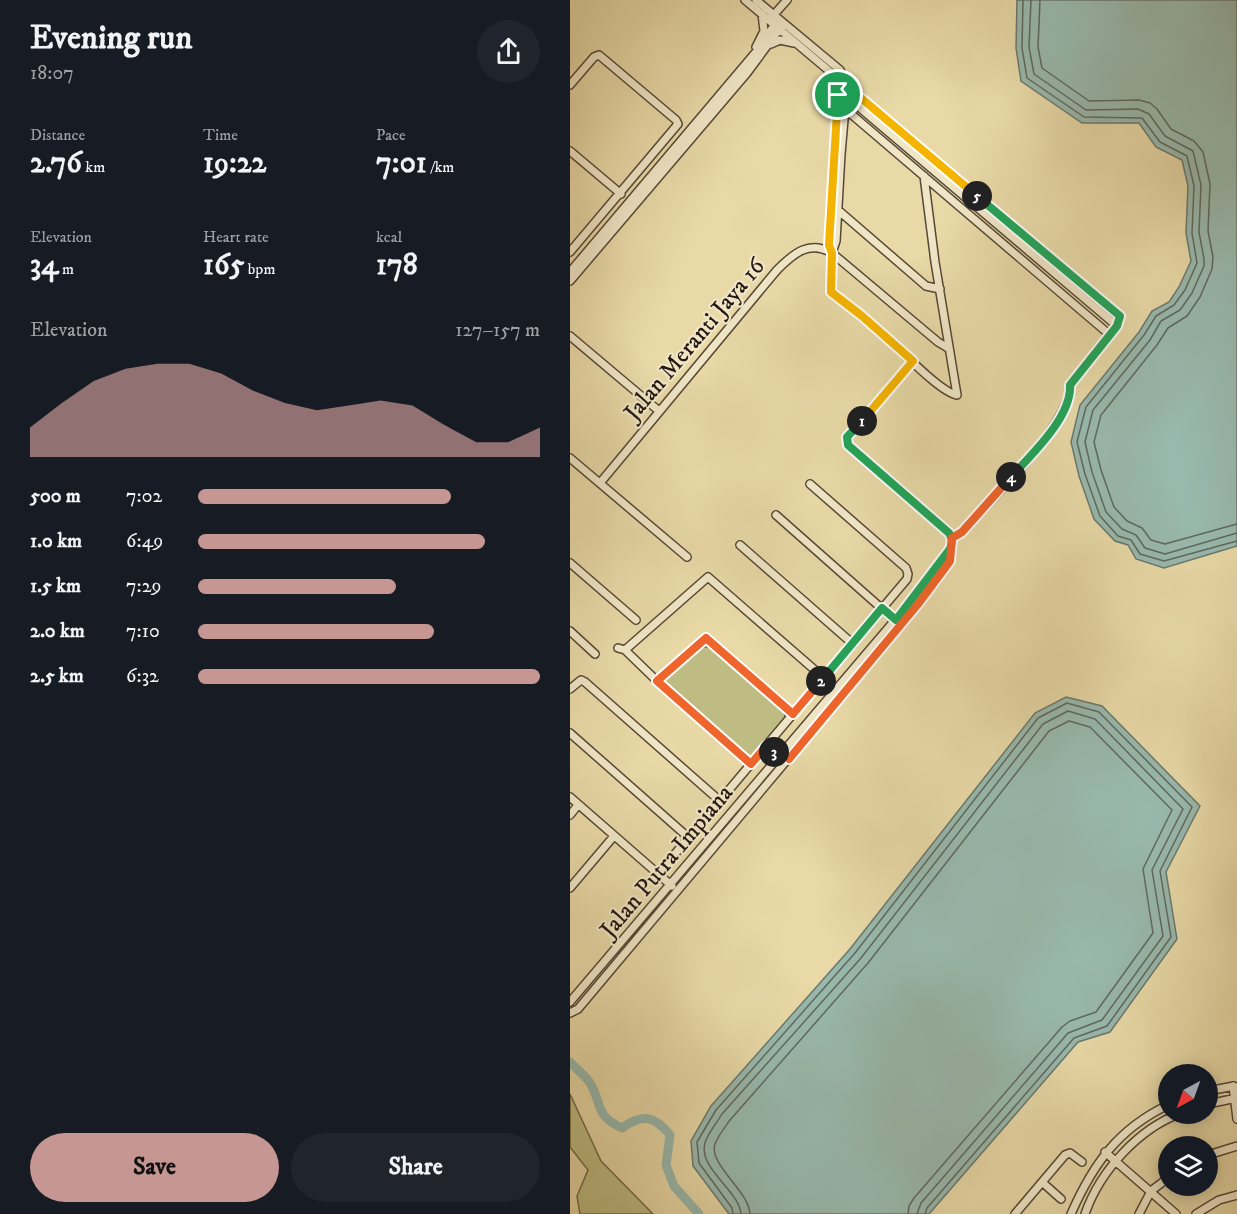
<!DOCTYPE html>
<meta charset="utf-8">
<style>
:root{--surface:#171b24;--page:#20242c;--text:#f1f3f6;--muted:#9ea1a6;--accent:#c59692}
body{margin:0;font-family:"IM FELL DW Pica",serif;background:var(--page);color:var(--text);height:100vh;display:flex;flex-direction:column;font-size:22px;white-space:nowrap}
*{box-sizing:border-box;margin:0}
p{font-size:20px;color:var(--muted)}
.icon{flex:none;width:33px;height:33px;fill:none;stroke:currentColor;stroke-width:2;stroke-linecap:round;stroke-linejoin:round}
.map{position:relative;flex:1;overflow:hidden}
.sheet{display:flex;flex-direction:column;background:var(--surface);width:570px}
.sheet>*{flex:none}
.needle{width:39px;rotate:221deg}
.fabs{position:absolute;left:588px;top:1064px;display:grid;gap:12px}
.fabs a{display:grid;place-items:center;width:60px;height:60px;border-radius:50%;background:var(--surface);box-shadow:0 3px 15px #0003;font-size:30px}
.pin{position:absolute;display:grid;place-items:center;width:51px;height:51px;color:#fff;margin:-26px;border:3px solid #fff;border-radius:50%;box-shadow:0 2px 6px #0007}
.km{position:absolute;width:30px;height:30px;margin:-15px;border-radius:50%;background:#222;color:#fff;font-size:16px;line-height:30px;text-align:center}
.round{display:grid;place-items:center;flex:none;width:63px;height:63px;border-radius:32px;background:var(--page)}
.summary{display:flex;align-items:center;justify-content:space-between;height:102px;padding:0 30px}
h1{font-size:33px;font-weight:800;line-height:45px}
.stats{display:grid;grid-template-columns:repeat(3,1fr);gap:9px;height:102px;padding:6px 30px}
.stats div{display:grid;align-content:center}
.stats b{font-size:30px;font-weight:800}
.stats small{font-size:16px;font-weight:400}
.stats p{font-size:16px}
.chart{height:168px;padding:12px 30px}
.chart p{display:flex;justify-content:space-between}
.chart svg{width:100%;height:108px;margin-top:6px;fill:var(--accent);opacity:.7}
.action{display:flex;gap:12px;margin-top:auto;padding:12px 30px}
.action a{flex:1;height:69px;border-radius:36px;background:var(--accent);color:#111;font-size:24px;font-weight:800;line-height:69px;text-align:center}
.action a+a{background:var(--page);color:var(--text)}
ul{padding:0 30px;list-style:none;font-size:20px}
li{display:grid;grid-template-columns:96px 72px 1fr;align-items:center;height:45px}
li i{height:15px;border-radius:8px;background:var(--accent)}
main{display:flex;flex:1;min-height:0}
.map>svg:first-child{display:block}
</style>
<main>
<section class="sheet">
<div class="summary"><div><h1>Evening run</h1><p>18:07</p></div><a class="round"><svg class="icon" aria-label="share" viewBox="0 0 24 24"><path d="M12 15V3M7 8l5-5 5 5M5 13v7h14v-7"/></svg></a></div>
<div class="stats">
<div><p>Distance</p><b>2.76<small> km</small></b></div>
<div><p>Time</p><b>19:22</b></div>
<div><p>Pace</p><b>7:01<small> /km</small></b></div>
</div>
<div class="stats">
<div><p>Elevation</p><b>34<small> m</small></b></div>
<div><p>Heart rate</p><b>165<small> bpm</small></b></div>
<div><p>kcal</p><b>178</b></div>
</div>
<div class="chart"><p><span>Elevation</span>127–157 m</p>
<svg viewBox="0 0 160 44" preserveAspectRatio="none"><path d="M0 44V32L10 22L20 13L30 8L40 6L50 6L60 10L70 17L80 22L90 25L100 23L110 21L120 23L130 31L140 38L150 38L160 32V44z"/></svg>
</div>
<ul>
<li><b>500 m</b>7:02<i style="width:74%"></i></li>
<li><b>1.0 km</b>6:49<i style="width:84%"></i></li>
<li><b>1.5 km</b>7:29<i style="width:58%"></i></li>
<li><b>2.0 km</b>7:10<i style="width:69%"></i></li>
<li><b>2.5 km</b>6:32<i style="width:100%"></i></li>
</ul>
<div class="action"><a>Save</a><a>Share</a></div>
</section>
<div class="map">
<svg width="667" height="1214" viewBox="0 0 667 1214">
<rect width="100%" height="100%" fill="#e8d9a7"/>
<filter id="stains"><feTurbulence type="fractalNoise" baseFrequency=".00333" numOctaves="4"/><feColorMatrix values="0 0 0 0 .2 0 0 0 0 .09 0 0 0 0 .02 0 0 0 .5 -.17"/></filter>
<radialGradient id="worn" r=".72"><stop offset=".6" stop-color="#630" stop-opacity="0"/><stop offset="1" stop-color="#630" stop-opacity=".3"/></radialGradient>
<path fill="#bebc82" stroke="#726a4a" stroke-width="1.5" d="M133,647H140L214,711L215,717L184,758H178L94,684V681Z
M0,1094L31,1161L83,1214H10L7,1196L18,1170L0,1147Z"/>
<path fill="#98b9ad" stroke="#6a786f" stroke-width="1.5" d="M447,0H667V546L594,568L566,559L558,545L545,541L524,519L509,476L501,442L510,405L569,332L582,311L599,302L609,287L621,261L616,233L618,186L612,160L586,147L569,123H512L451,81L446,48Z
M496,697L532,706L630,806L596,872L607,939L540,1032L508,1042L359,1214H159L123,1166L121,1141L141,1106L280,949L465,713Z"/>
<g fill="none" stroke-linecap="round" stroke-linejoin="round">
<path stroke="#5e6860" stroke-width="1.5" d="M453,0L452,48L457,78L514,117L572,118L590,142L617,156L624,186L622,233L627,263L615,290L604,305L586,316L574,335L516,407L507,442L515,474L530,516L548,536L561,540L570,554L594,561L667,541
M461,0L459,47L464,74L516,110L568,109L579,114L595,136L623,151L631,185L629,232L634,259V266L622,293L610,310L591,321L580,340L523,410L515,442L522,472L536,512L552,529L566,535L575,548L595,554L667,533
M470,0L468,47L472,68L519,101L569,100L580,103L587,109L601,129L624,141L633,152L640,184L638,231L643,257L642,269L630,297L617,316L598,328L587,345L531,415L524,442L531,470L544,507L557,521L572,528L581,540L595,544L667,524
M163,1214L162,1208L129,1163L127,1142L146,1110L285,953L468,718L497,703L529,712L622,807L590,871L601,937L537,1026L504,1038L357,1208L355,1214
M171,1214C169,1190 128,1169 135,1143C137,1134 147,1123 152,1114L291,958L473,724L498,711L525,719L613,809L582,870L593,936L532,1020L498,1033L351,1203L347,1214
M180,1214C179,1191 138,1164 145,1144C148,1136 155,1127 160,1120L298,963L479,731L499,721L520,727L602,810L573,869L583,933L526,1012L500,1021L492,1027L344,1198L339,1206L338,1214"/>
<path stroke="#98b9ad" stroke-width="9" d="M0,1062C6,1069 15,1075 20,1083C33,1105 24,1115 52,1128C72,1114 84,1115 100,1135L96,1165L104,1186L129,1214"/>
<g stroke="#564837" stroke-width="10">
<path id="minor" d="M175,0L550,316L547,326L500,385C502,422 418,503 392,532L382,538
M186,0L270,70L277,85L271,154L266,241L262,253V293C281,308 301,323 319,340C333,352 370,392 387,395
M201,18L217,0
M201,44L210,40L224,43
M186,47L194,31L192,14
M0,85L24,57L29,55L106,120L108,124L0,252
M276,96L547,326
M274,108L540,335
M0,151L51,194
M354,176L365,262L387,395
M268,210L356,286L370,289
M262,253L259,245L268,95L266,77
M0,272L191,46L206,22
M0,281L177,73L211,27
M0,336L89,411
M0,458L117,557
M30,483L207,270C224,253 239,240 262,253L368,342L378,348
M206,515L327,622
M170,545L283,644
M0,563L66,620
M0,631L25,654
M48,648L55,650L87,681L181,764
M55,650L138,577L254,678
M87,681L137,638L223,714
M0,689L11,680L15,682L150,801
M0,733L119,838
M200,741L215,755
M196,745L212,760
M0,797L102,886
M0,815L8,805
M88,874L337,579L338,574L336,568L240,484
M0,888L44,836
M0,1002L325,620L380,549
M0,1013L8,1009L348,604L380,561L382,538L379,533L278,445L277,437L343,361
M663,1086L667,1119
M638,1091L664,1086
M638,1104L667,1098
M535,1152L606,1214
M638,1155L667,1146
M472,1182L491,1199
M445,1214L495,1155L500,1153L512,1162
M501,1214C523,1164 548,1129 598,1105
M515,1214C530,1171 568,1129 611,1113
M569,1214L581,1191L598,1178
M626,1214L649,1200L667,1195"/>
</g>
<use href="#minor" stroke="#f0e6c6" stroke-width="7"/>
</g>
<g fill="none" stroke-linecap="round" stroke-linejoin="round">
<g stroke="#fff" stroke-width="12">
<path id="split-1" d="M268,95L259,245L262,253L261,292L292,316L343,361L292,421"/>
</g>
<g stroke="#fff" stroke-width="12">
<path id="split-2" d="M251,681L312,608L326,620L380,549C382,543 383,539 379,533L278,445L277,437L292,421"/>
</g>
<g stroke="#fff" stroke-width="12">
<path id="split-3" d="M204,752L196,746L181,764L87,681L136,638L223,714L251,681"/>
</g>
<g stroke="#fff" stroke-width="12">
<path id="split-4" d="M204,752L210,757L213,753L219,759L348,604L380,561L382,538L392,532L441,477"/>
</g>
<g stroke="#fff" stroke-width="12">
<path id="split-5" d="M407,196L550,316L547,326L500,385C502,417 461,455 441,477"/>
</g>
<g stroke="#fff" stroke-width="12">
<path id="split-6" d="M268,95L266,77L407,196"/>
</g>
<use href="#split-1" stroke="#f5b400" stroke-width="8"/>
<use href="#split-2" stroke="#22a559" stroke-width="8"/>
<use href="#split-3" stroke="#f0652b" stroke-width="8"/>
<use href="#split-4" stroke="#f0652b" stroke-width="8"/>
<use href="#split-5" stroke="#22a559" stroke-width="8"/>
<use href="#split-6" stroke="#f5b400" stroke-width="8"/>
</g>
<g text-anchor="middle" stroke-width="4.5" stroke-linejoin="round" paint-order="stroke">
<g font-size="24" fill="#251712" stroke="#f0e6c6">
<text transform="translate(124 339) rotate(-50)" y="8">Jalan Meranti Jaya 16</text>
<text transform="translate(96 861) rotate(-50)" y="8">Jalan Putra Impiana</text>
</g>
</g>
<rect width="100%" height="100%" filter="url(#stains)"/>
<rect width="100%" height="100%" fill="url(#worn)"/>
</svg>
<div class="fabs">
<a><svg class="needle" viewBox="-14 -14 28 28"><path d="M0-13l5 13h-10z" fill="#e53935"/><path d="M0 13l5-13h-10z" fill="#9ea1a6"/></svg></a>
<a><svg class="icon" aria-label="layers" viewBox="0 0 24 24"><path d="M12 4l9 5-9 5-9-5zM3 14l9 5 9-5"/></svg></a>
</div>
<div class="pin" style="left:268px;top:95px;background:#1e9e55"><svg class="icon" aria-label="arrive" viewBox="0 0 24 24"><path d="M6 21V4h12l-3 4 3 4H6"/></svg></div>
<b class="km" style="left:292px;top:421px">1</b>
<b class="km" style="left:251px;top:681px">2</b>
<b class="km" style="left:204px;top:752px">3</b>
<b class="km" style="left:441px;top:477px">4</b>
<b class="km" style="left:407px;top:196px">5</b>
</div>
</main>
